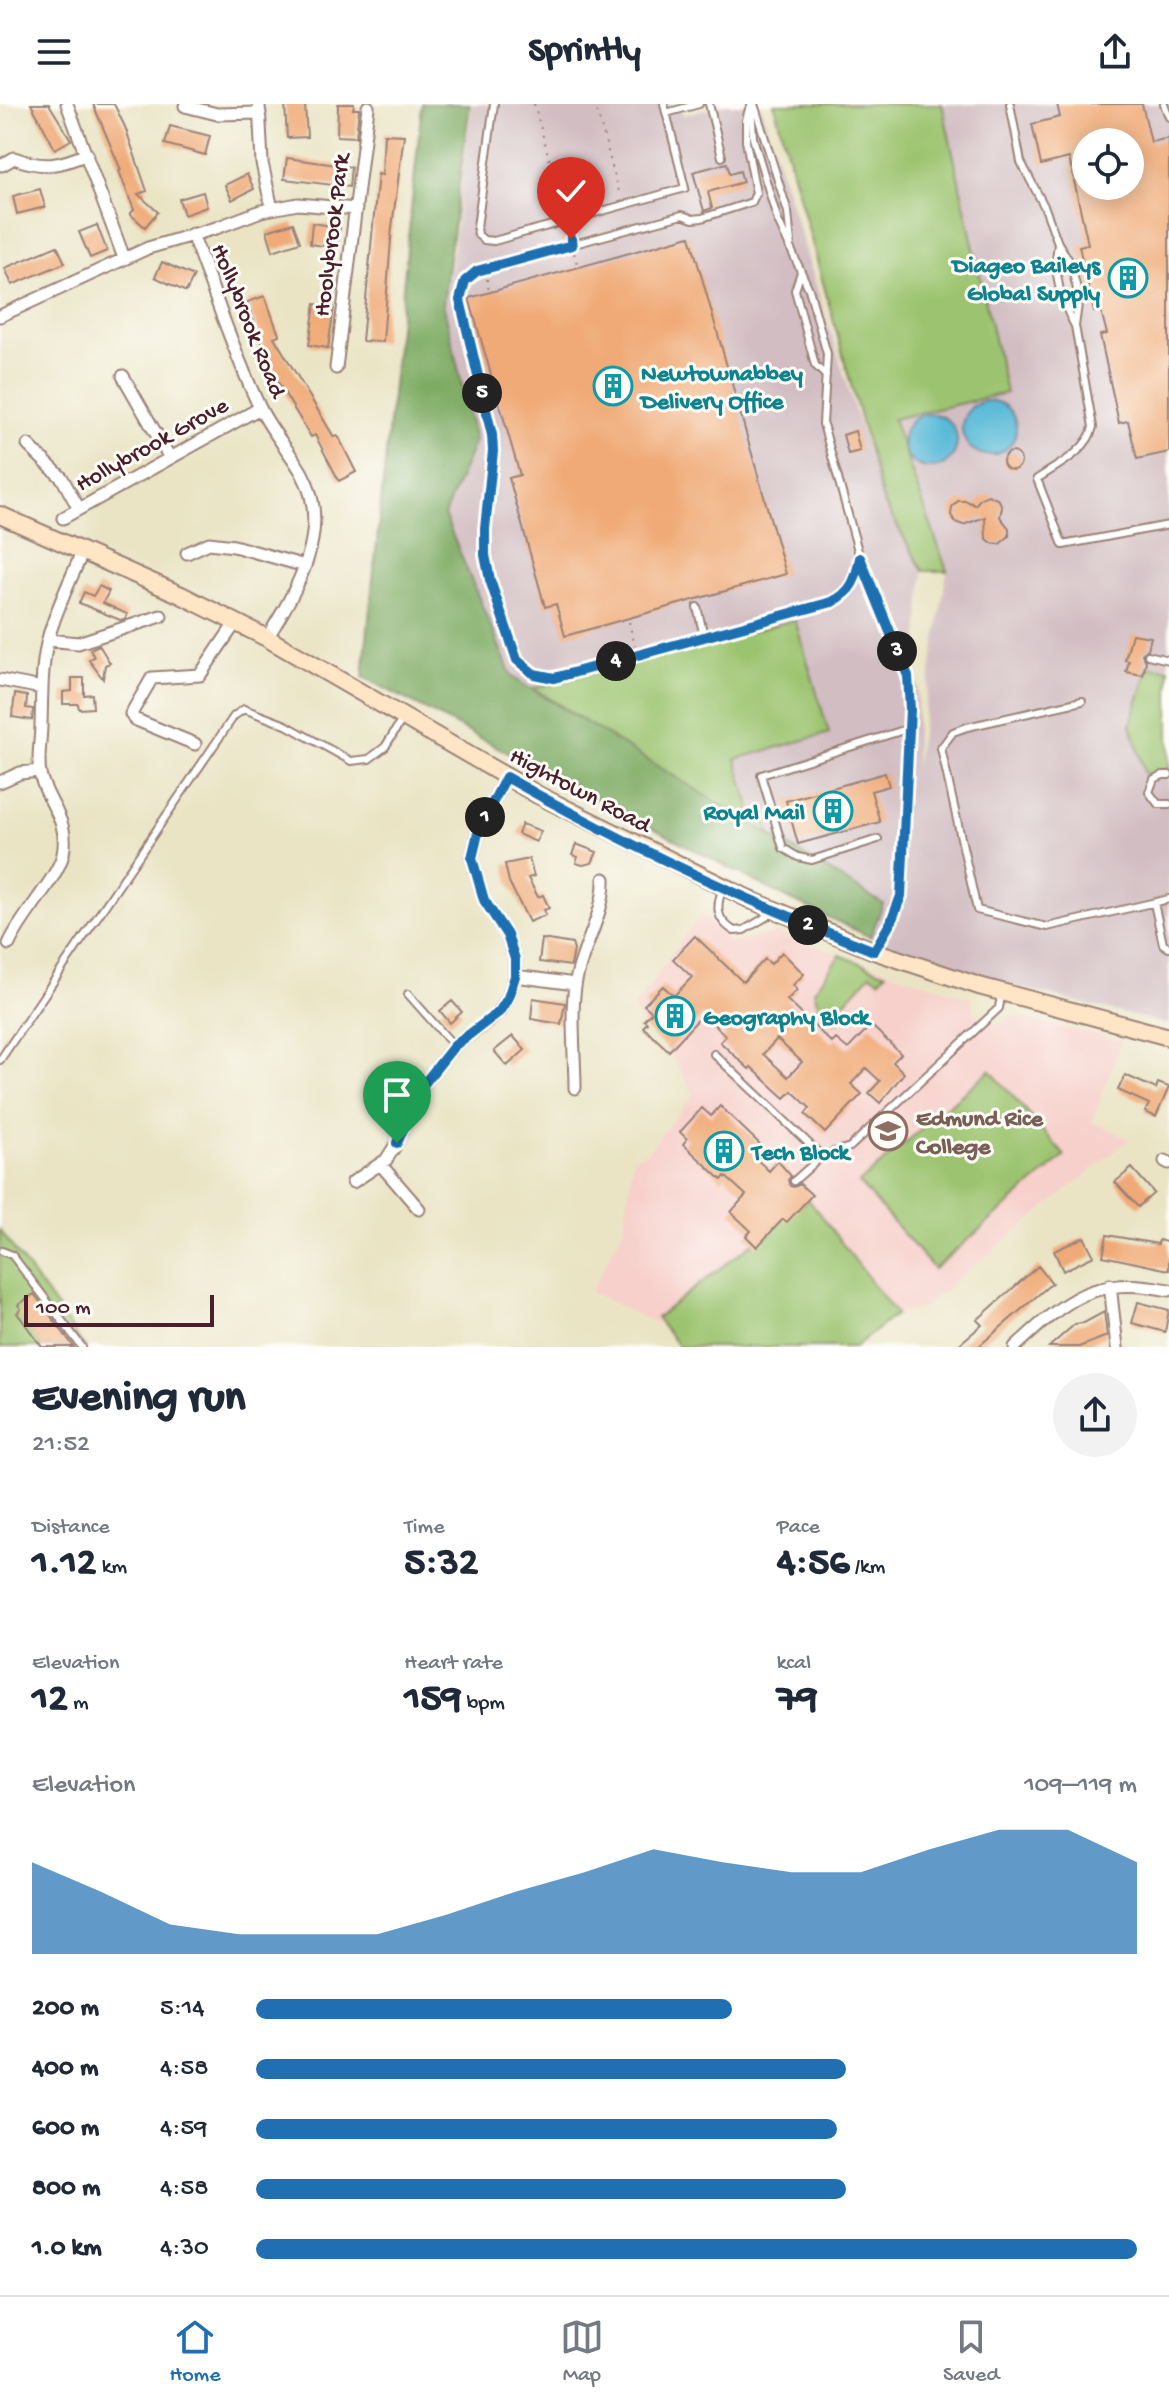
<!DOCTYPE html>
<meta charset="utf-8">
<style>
:root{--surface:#fff;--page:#f2f2f3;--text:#1f2937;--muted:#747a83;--line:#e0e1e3;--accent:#1f6fb2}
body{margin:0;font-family:"Gochi Hand",sans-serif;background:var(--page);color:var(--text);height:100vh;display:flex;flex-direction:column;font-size:30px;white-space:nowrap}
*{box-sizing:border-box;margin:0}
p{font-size:26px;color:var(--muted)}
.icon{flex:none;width:44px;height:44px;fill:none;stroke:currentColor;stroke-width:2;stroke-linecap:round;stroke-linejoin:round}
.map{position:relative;height:1243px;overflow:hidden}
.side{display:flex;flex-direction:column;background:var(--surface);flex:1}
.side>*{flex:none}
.controls{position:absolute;left:1072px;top:24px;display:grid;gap:16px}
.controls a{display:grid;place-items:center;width:72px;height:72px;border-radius:50%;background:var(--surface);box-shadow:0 4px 20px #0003;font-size:40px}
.scale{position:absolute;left:24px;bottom:20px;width:190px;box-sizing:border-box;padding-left:8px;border:4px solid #4a1f2b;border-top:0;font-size:22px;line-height:28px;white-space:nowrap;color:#4a1f2b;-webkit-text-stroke:6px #fdfcf7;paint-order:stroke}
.pin{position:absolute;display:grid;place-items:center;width:68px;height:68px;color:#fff;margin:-82px -34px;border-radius:50% 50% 50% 0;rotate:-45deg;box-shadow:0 0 8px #0007}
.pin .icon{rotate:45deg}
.km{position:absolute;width:40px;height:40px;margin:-20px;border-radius:50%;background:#222;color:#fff;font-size:22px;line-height:40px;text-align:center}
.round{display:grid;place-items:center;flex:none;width:84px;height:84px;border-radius:42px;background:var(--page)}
.head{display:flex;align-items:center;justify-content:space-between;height:136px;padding:0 32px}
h1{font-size:44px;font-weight:700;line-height:60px}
.metrics{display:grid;grid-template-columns:repeat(3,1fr);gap:12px;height:136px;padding:8px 32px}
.metrics div{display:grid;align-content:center}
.metrics b{font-size:40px;font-weight:700}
.metrics small{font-size:22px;font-weight:400}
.metrics p{font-size:22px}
.chart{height:224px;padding:16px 32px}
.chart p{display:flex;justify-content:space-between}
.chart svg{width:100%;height:144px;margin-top:8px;fill:var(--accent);opacity:.7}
ul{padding:0 32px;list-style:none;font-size:26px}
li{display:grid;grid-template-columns:128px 96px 1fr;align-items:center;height:60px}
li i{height:20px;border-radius:10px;background:var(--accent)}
header{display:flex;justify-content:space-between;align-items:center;height:104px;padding:0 32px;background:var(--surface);font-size:36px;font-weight:700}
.tab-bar{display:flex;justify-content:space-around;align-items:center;height:112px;border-top:2px solid var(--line);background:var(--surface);font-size:22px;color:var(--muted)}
.tab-bar a{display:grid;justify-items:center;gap:4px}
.tab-bar .active{color:var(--accent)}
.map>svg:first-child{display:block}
</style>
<header><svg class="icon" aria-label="menu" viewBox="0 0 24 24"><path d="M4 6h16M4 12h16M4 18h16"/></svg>Sprintly<svg class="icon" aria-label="share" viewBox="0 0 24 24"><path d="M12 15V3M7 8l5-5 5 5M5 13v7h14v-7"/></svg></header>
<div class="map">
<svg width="1169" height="1243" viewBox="0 0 1169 1243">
<rect width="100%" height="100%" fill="#fdfcf7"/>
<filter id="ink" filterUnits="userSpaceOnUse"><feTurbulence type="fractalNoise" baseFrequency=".0125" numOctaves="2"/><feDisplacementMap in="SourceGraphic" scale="16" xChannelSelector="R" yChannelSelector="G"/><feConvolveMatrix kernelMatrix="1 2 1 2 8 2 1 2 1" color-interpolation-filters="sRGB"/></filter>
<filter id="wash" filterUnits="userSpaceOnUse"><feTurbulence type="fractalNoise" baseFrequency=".006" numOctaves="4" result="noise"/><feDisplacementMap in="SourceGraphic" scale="32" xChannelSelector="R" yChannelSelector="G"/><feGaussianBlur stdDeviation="1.8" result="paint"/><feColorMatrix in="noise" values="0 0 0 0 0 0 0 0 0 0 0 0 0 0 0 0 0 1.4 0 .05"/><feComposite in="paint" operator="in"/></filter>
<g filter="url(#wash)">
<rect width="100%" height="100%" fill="#eae4c5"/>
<path fill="#f7d0cb" d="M702,809L729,839L775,829L971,894L974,910L998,921L1013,912L1121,937L1092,1018L1130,1035L922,1204L896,1210L855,1243H679L664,1224L591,1188L624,1124L633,1054L647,1048L694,990L669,947L643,923L633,905Z"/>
<path fill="#d2bec2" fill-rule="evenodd" d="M472,0H680L683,11L727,0H760L883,397L923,467L919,519L915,665L947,467L893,315L1006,288L942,0H1169V921L877,848L881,838L870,833L883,800L774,742L754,718L736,655L795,516L536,585L512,573L444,411L475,337L443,199L450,168ZM1086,38H1130V82H1086Z"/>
<path fill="#9cc46f" stroke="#73724d" stroke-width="2" d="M774,0H942L1006,289L893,315L947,467H923L883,397Z
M795,516L829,629L736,655L754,717H766L774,742L534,584Z
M1149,563L1169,565V665L1145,671L1131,620Z
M840,851L886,869L879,876L871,870L834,909L840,915L835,918L818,901L814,887Z
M990,966L1065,1052L934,1165L859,1079Z
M809,1096L896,1210L855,1243H679L656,1214Z
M0,1126L85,1243H0Z"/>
<path fill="#7daa62" stroke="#646446" stroke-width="2" d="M422,0H470L443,199L475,337L444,411L512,573L883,800L870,833L789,795L363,573Z"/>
<path fill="#59bad8" stroke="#526c82" stroke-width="2" d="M962 324a27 27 0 1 1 54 0a27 27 0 1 1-54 0Z
M903 337a27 27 0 1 1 54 0a27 27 0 1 1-54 0Z"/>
<g id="blocks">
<path fill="#f0aa77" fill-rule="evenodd" d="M31,0H49L71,36L55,45Z
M93,0H114L125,23L147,87L138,90L158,108L145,123L130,110L134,106L119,67L121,66Z
M285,0H305L307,33L287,34Z
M338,0H354L353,5H359L356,33L337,32Z
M1057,0H1142L1151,38L1169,34V348L1137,355L1128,317L1119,319L1100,231L1107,230L1101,207L1094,208L1079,142L1088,140L1069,54L1041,61L1032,20L1060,13ZM1086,38H1130V82H1086Z
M170,22L210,32L205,51L165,40Z
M384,30L404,31L392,123L383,238L362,237L376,90L378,70L382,71Z
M287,54L351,63L349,83L284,75Z
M727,59L730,70L740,67L743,78L708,88L712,104L704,107L693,68Z
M247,70L254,85L232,96L225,81Z
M40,85L45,103L17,110L13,92Z
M203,88L207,103L184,111L179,95Z
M293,119L300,138L273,147L267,127Z
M312,119L340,123L337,144L310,140Z
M97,121L107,147L90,154L79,128Z
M690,132L786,470L565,532L556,500L545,503L509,374L520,371L469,194Z
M57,142L65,159L12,181L5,164Z
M162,158L194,172L186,188L155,173Z
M265,192L279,231L274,233L334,333L338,332L356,368L339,377L315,331L311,333L262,252L266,250L247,198Z
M315,200L334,203L328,244L309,241Z
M855,327L860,347L848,350L843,331Z
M1003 357a9 9 0 1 1 18 0a9 9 0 1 1-18 0Z
M988,391L999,396L1002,403L1000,413L1009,424V432L1000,440L992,439L986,434L985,413L963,421L955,418L951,411L952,403L958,397H967L975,401L981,394Z
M99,482L109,487L103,499L127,510L126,515L120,516L79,499L84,488L93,492Z
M1132,530L1151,533L1148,545L1142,550L1146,557L1143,571L1126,568L1129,557L1125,556Z
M99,541L110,559L105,561L103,575L89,556L94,553L90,545Z
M72,574H84V591L92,590L93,604L79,605L78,600H63V588L72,587Z
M15,590L27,592L26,604L33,605L32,616L12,613Z
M885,669L889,682L871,687L880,718L798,740L786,697Z
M522,720L541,727L536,738L518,730Z
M576,740L597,748L592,759L583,761L576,759L578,753L572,751Z
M529,755L534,772L528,774L538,793L543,791L549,804L544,806L546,811L529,818L509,778L505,760Z
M695,832L743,878L765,855L771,860L782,848L804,870L793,881L797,886L787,896L832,939L836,935L848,945L871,921L901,950L893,958L904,969L880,999L869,989L880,977L866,964L851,980L862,990L825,1029L805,1010L810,1004L792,987L785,994L751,963L749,965L720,938L726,932L703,910L669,947L643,923L647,919L644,916L652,908L644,901L663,882L674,892L692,873L673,855ZM777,935L802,958L788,973L763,950Z
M542,835L572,840L574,846L571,862L539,858Z
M533,894L565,899L561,920L531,915Z
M452,897L462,908L450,919L440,907Z
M513,932L525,946L507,962L494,947Z
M1125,971L1156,985L1158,979L1169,983L1156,1013L1145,1008L1149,1000L1118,986Z
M720,1002L762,1042L753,1052L769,1067L778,1057L791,1072L788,1076L790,1082L794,1083L800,1080L812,1091L787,1118L783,1115L757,1143L746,1132L751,1127L731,1108L746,1091L725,1072L722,1076L683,1040L687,1035L680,1028L702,1004L711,1012Z
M1132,1064L1154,1089L1138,1103L1115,1078Z
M1107,1131L1158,1140L1159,1136L1169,1139V1166L1103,1152Z
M1084,1133L1094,1152L1063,1167L1054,1147Z
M1038,1162L1052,1179L978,1243H956L982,1221L977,1216Z
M34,1190L74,1243H42L17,1209L21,1205L18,1201Z
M1138,1198L1169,1206L1165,1228L1132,1219Z
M1104,1208L1107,1232L1079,1243H1049L1075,1220L1084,1219Z"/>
</g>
</g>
<g filter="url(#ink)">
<use href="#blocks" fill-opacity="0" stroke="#9a8278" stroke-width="2"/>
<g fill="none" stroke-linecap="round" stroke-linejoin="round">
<g stroke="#9a8278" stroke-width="10">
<path id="lane" d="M494,0L477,123L478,131L484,136L494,137L685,84L664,0
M709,0L722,53
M754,0L788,108L791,139
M1010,0L1021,58L1045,104L1058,139L1070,158L1079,193L1075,222L1093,323C1088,347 1056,362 1037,375L1063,441L1169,421
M1164,0L1169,13
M749,5L746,16V37L756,89L752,98L702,114L693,115L682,111L485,164C462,174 459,189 462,213L492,331L493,347L485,425V451L490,476L517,556L534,570L554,574L832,498C852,489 856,475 860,454L823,320L827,250L809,185L778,117L753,34L751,0
M666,9L699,0
M1058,139C1053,170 1060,195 1075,222
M801,168L795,186L815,261L826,272
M860,455L908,572L911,596L904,773L895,808L876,844
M697,503L704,532
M1148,551L1169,556
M1082,597L967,623L953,628L941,644L977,806L1047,823L1169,795
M1169,671H1163L1154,675L1149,688L1158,700H1169
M878,735L812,756L798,753L783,744L761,671L910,624
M723,783C716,802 715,815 734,827L744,826L773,809
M1154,799L1163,840L1169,844
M408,890L454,942
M714,950L822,1052
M0,956L234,612L244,605L286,621L351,657L369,655L385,643L403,614
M794,1077L822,1052L850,1043L999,904L1001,891
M2,1147L12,1151L82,1243"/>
</g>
<g stroke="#9a8278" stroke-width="15">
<path id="street" d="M67,0L124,154
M259,0L262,59L272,105
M185,2L217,10L260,9
M2,61L14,54C44,65 59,62 87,50
M192,130C214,187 233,247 259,302C270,326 289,346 302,369C333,425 297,486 267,534
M0,212L148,144L216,124L261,107L298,100L356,105
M336,264L368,3
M123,272L170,354
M28,341L62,374L79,405
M63,414L260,304
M187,449L209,439L234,442L305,462
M48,536L78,539L161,512
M0,576L42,584
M195,640L134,615L131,610L152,574L200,571L236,518
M0,678L20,669L39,667
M9,840C21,812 58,774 63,750C70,715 47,700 40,670C37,655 41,636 41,621C42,592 41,563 48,535C56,505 70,477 82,449
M515,872L575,880
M575,984C575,954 570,905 576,877C582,843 605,809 604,775
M1165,1057L1169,1059
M381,1061L419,1105
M353,1078L386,1056L397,1039L419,986L454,942L486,919L499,908L508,894L515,872V855L507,831L484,796L472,754L479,725L506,673
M1110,1181L1117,1243
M1015,1243C1068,1194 1094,1171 1169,1186"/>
</g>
<g stroke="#9a8278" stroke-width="20">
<path id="secondary" d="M0,411L181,491L267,534L538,691L753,797L877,848L979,882L1169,933"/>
</g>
<path stroke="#9a8278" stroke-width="2" stroke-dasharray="2 6" stroke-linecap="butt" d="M534,0L564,108
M595,0L620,91
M574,149L578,163
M487,175L489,188
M629,518L635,542"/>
<use href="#lane" stroke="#fff" stroke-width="6"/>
<use href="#street" stroke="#fff" stroke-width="11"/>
<use href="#secondary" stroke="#fee5c5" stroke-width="16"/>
</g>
</g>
<g fill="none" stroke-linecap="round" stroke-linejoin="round" filter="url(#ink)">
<g stroke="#fff" stroke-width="16">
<path id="route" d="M397,1039L419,986L454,942L499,908L508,894L515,872V855L507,831L484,796L472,754L479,725L506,673C624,740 748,798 874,847L891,818L901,792L910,605L908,572L860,454C856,475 852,488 832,498L554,574L534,570L517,556L490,476L485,451V425L493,347L492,331L460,196L465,177L477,167L572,141L571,135"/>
</g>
<use href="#route" stroke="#1f6fb2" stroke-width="10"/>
</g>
<defs>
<g id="building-ring" transform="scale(2)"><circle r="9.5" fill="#fdfcf7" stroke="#0f9aa8" stroke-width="1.5"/><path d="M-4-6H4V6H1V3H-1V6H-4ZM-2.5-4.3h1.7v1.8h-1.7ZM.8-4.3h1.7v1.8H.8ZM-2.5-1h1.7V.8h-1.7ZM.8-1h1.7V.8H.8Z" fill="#0f9aa8"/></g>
<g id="school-ring" transform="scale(2)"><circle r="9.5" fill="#fdfcf7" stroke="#8d6e63" stroke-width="1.5"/><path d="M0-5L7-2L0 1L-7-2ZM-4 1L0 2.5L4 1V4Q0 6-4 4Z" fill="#8d6e63"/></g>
</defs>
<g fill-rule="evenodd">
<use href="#building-ring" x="1128" y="174"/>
<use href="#building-ring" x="613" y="282"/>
<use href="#building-ring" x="833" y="707"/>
<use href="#building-ring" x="675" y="912"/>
<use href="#school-ring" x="888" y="1027"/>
<use href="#building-ring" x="724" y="1047"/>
</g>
<g text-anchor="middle" stroke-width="6" stroke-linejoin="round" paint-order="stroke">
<g font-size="24" fill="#4a1f2b" stroke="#fdfcf7">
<text transform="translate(330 131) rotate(-83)" y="8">Hoolybrook Park</text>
<text transform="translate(250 216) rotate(68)" y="8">Hollybrook Road</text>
<text transform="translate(151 339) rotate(-29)" y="8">Hollybrook Grove</text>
<text transform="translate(581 685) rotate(28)" y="8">Hightown Road</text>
</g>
<g font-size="24" font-weight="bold" fill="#0d838f" stroke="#fdfcf7" text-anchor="start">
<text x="1100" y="168" text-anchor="end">Diageo Baileys<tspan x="1100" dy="28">Global Supply</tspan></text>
<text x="641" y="276">Newtownabbey<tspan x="641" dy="28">Delivery Office</tspan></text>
<text x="805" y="715" text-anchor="end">Royal Mail</text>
<text x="703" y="920">Geography Block</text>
<text x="752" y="1055">Tech Block</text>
</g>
<g font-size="24" font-weight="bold" fill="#785e54" stroke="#fdfcf7" text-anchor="start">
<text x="916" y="1021">Edmund Rice<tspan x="916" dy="28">College</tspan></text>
</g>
</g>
</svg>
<div class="controls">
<a><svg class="icon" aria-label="locate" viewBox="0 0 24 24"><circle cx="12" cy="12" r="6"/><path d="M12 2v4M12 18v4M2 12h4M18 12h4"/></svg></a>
</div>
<div class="scale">100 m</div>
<div class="pin" style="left:397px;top:1039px;background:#1e9e55"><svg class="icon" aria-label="arrive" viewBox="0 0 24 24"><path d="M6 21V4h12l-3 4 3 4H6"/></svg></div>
<div class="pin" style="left:571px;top:135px;background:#d93025"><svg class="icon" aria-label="check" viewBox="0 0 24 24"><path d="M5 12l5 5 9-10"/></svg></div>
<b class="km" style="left:485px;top:713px">1</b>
<b class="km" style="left:808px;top:821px">2</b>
<b class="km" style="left:897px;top:547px">3</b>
<b class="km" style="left:616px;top:557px">4</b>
<b class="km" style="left:482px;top:289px">5</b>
</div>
<section class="side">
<div class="head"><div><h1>Evening run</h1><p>21:52</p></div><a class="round"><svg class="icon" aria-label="share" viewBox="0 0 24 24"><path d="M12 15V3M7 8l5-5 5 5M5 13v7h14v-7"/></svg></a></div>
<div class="metrics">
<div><p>Distance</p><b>1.12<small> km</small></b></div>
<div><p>Time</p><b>5:32</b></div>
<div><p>Pace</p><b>4:56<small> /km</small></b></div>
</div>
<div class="metrics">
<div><p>Elevation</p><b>12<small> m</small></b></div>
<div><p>Heart rate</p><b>159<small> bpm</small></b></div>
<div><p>kcal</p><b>79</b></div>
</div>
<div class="chart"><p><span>Elevation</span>109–119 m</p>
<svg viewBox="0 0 160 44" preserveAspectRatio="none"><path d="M0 44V16L10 25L20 35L30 38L40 38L50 38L60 32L70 25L80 19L90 12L100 16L110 19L120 19L130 12L140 6L150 6L160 16V44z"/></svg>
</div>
<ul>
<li><b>200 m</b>5:14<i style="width:54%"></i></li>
<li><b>400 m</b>4:58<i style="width:67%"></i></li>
<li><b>600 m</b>4:59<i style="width:66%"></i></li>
<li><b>800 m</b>4:58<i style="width:67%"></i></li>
<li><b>1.0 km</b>4:30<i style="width:100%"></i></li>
</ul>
</section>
<nav class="tab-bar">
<a class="active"><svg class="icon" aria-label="home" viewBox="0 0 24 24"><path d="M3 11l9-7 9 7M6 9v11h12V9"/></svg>Home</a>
<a><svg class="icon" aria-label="map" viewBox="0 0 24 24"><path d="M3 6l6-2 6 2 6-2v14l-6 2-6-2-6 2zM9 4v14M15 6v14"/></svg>Map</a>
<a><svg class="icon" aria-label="saved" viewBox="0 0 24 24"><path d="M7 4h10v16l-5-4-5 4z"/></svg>Saved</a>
</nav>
